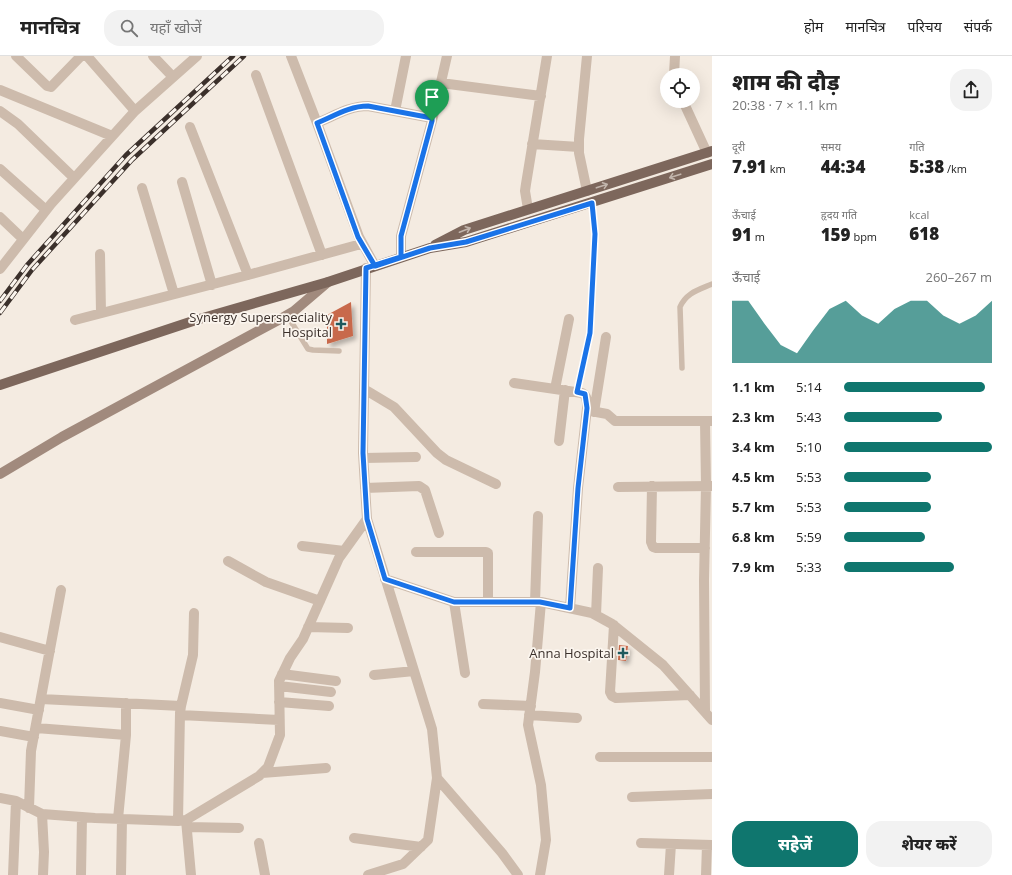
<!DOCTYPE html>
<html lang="hi">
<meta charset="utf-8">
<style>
:root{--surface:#fff;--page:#f2f2f2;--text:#222;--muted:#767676;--line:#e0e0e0;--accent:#0f766e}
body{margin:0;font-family:"Open Sans","Noto Sans Devanagari",sans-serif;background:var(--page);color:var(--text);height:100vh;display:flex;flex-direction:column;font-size:15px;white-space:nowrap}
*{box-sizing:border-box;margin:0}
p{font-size:13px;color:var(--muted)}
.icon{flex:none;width:22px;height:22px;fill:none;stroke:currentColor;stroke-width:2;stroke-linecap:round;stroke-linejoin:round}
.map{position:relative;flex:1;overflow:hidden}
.drawer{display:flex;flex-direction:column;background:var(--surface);width:300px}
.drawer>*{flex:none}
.tools{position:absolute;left:660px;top:12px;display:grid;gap:8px}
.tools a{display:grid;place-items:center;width:40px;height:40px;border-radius:50%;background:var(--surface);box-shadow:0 4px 16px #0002;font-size:20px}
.pin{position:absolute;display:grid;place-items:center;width:34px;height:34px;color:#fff;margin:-41px -17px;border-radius:50% 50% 50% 0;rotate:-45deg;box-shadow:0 0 4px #0007}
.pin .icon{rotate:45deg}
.round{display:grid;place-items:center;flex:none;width:42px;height:42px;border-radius:16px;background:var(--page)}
.summary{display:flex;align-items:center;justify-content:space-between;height:68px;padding:0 20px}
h1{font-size:22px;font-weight:800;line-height:30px}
.figures{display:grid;grid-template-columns:repeat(3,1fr);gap:6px;height:68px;padding:4px 20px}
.figures div{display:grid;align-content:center}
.figures b{font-size:17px;font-weight:800}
.figures small{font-size:11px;font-weight:400}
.figures p{font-size:11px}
.chart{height:112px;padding:8px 20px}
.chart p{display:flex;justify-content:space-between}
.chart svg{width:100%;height:72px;margin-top:4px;fill:var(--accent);opacity:.7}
.primary-button{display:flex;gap:8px;margin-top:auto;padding:8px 20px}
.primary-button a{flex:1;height:46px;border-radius:16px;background:var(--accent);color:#fff;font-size:16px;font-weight:800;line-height:46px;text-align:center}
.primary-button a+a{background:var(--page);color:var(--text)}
ul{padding:0 20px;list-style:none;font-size:13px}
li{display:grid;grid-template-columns:64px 48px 1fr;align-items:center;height:30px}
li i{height:10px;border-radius:5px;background:var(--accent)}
header{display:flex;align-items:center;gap:24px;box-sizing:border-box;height:56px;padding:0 20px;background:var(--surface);border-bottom:1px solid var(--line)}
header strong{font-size:19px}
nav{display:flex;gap:22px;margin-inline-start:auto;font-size:14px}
.search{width:280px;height:36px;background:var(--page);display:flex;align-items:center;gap:10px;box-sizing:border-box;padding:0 14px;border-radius:16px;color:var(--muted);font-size:15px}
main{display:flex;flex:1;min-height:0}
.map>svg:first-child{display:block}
</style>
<header>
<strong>मानचित्र</strong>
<div class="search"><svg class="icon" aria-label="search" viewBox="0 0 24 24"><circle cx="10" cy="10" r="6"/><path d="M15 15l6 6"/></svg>यहाँ खोजें</div>
<nav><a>होम</a><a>मानचित्र</a><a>परिचय</a><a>संपर्क</a></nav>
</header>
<main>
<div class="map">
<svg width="712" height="819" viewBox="0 0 712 819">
<defs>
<filter id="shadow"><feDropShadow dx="3.5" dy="3.5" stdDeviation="2" flood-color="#0004"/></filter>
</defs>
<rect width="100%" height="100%" fill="#f4ebe1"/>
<path fill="#c8694b" filter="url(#shadow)" d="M351,246L353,280L327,288V259Z
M619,589L628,590L626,605L618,604Z"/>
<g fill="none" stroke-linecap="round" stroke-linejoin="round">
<path stroke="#cdbbac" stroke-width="5.5" d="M287,259L308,293L313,294L339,295
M682,312L680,251C686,237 698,234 712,228
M577,336L590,277L595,178L592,147"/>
<path stroke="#cdbbac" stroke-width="10" d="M16,0L47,30L51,31L81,0
M87,0L135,55
M153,0L173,21
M291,0L317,67L359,181L375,210
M587,0L579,83V97L587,135
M256,19L322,199
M674,19L675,0
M441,27L541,40
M0,34L112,80
M683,45L707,97
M0,55L18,68L74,122
M395,55L406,0
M317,67C334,60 349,50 368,50L432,62
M190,71L248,219
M532,88L579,91
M0,113L46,154
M182,126L212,229
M142,132L174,238
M528,153L525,135L526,128L547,0
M0,161L23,183
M100,198L101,257
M401,201V180L432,65L447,0
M366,212L363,397L367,463L432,673L437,722L428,784L403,808L368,819
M0,213L51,148L135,55L197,0
M75,264L248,219L361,188
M514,327L582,337C588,340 587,347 587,352L591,355L607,358L615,365H712
M364,333L394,351L437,397L446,404L496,428
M555,333L569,263
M594,356L606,281
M705,365L706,430L704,524L705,655
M559,385L565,334
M364,402L416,401
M652,430L651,486L653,491L656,492H705
M618,431L712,430
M365,432L419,430L425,434L439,477
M302,490L344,495
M416,496H486L488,497V546
M228,505L266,526L320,545
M385,523L454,546H541L592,557L612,568L663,609L712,664
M454,546L465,617
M535,546L538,460
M570,552L578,432L587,352
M596,559L598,512
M614,569L610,636L612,640L616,642L690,639
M308,571L348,572
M0,581L50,595
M282,618L336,625
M374,619L414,615
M279,630L331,636
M41,643L181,650
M279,646L329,650
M0,647L39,654
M483,648L531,650
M180,659L279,664
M529,659L577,662
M36,672L126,679
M0,675L34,681
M600,701H712
M262,717L326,712
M437,722L502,797L518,819
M632,741L712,738
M0,742L16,745L42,758L95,762L178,765L186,764L259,720L268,711L280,679L279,625L290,602L303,583L339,502L367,463
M29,752L31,695L61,534
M42,758L44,796L43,819
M118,763L126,679V647
M186,764L191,819
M178,765L180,657L181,650L193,599L194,557
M187,771L239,772
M354,782L421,791
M259,787L265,819
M641,787L712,789
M13,819L16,745
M81,819L82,761
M121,819L122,763
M540,819L546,784L541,729L528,669L535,616L541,546
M669,819L671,788
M706,819L707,789"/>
<path stroke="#a18a7d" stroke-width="10" d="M0,418L62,381L282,262L294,255L328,226"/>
<path stroke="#7d675c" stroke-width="10" d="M435,189L464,174L712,95
M0,329L196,264L328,226L430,192L466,186L712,108"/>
<g stroke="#3b302b" stroke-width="4.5">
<path id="rail" d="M0,245L27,209L126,99L233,0
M0,257L32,214L132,104L244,0"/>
</g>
<use href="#rail" stroke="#fbf5ee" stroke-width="3" stroke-dasharray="9" stroke-linecap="butt"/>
</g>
<defs><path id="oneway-shaft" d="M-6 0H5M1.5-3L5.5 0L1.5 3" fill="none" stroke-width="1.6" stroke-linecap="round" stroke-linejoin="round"/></defs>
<g stroke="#c2b5ac">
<use href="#oneway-shaft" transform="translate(675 120) rotate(162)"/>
<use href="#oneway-shaft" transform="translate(602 130) rotate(-18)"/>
<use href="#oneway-shaft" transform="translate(465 174) rotate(-21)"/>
</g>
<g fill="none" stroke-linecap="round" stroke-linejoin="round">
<g stroke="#fff" stroke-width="8">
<path id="route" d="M432,65L401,180V201L366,212L363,397L367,463L385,523L454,546H540L570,552L578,432L587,352L585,338L577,336L590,277L595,178L592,147L466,186L430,192L375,210L358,181L317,67C334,60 349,50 368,50L432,62V65"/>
</g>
<use href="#route" stroke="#1a73e8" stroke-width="5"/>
</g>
<g fill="#1f5a5e" stroke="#fbf5ee" stroke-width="1.5">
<path d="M339 262h4v4h4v4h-4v4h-4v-4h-4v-4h4z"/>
<path d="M621 591h4v4h4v4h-4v4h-4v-4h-4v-4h4z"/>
</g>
<g text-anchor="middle" stroke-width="3.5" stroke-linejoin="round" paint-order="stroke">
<g font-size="13" fill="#3b302b" stroke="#fbf5ee" text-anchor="end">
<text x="332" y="266">Synergy Superspeciality<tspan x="332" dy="15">Hospital</tspan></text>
<text x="614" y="602">Anna Hospital</text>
</g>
</g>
</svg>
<div class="tools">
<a><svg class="icon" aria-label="locate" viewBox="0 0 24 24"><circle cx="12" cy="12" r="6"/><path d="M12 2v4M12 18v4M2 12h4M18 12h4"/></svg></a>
</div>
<div class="pin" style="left:432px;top:65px;background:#1e9e55"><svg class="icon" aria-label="arrive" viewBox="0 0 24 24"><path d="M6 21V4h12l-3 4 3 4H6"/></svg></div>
</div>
<section class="drawer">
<div class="summary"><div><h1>शाम की दौड़</h1><p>20:38 · 7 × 1.1 km</p></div><a class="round"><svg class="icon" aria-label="share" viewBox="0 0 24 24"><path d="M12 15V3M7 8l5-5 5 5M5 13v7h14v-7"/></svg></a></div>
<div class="figures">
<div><p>दूरी</p><b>7.91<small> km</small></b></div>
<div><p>समय</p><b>44:34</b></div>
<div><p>गति</p><b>5:38<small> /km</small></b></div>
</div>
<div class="figures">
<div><p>ऊँचाई</p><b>91<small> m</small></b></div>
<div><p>हृदय गति</p><b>159<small> bpm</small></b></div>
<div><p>kcal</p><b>618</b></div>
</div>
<div class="chart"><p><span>ऊँचाई</span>260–267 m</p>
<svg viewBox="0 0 160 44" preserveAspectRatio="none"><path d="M0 44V6L10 6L20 20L30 33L40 38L50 24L60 11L70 6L80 15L90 20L100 11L110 6L120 6L130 15L140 20L150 15L160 6V44z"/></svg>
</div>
<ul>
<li><b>1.1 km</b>5:14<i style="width:95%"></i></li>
<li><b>2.3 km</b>5:43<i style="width:66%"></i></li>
<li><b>3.4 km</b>5:10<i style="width:100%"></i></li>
<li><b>4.5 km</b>5:53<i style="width:59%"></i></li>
<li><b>5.7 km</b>5:53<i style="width:59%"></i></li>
<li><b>6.8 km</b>5:59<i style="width:55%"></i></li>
<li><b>7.9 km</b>5:33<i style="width:74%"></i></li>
</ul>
<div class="primary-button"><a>सहेजें</a><a>शेयर करें</a></div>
</section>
</main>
